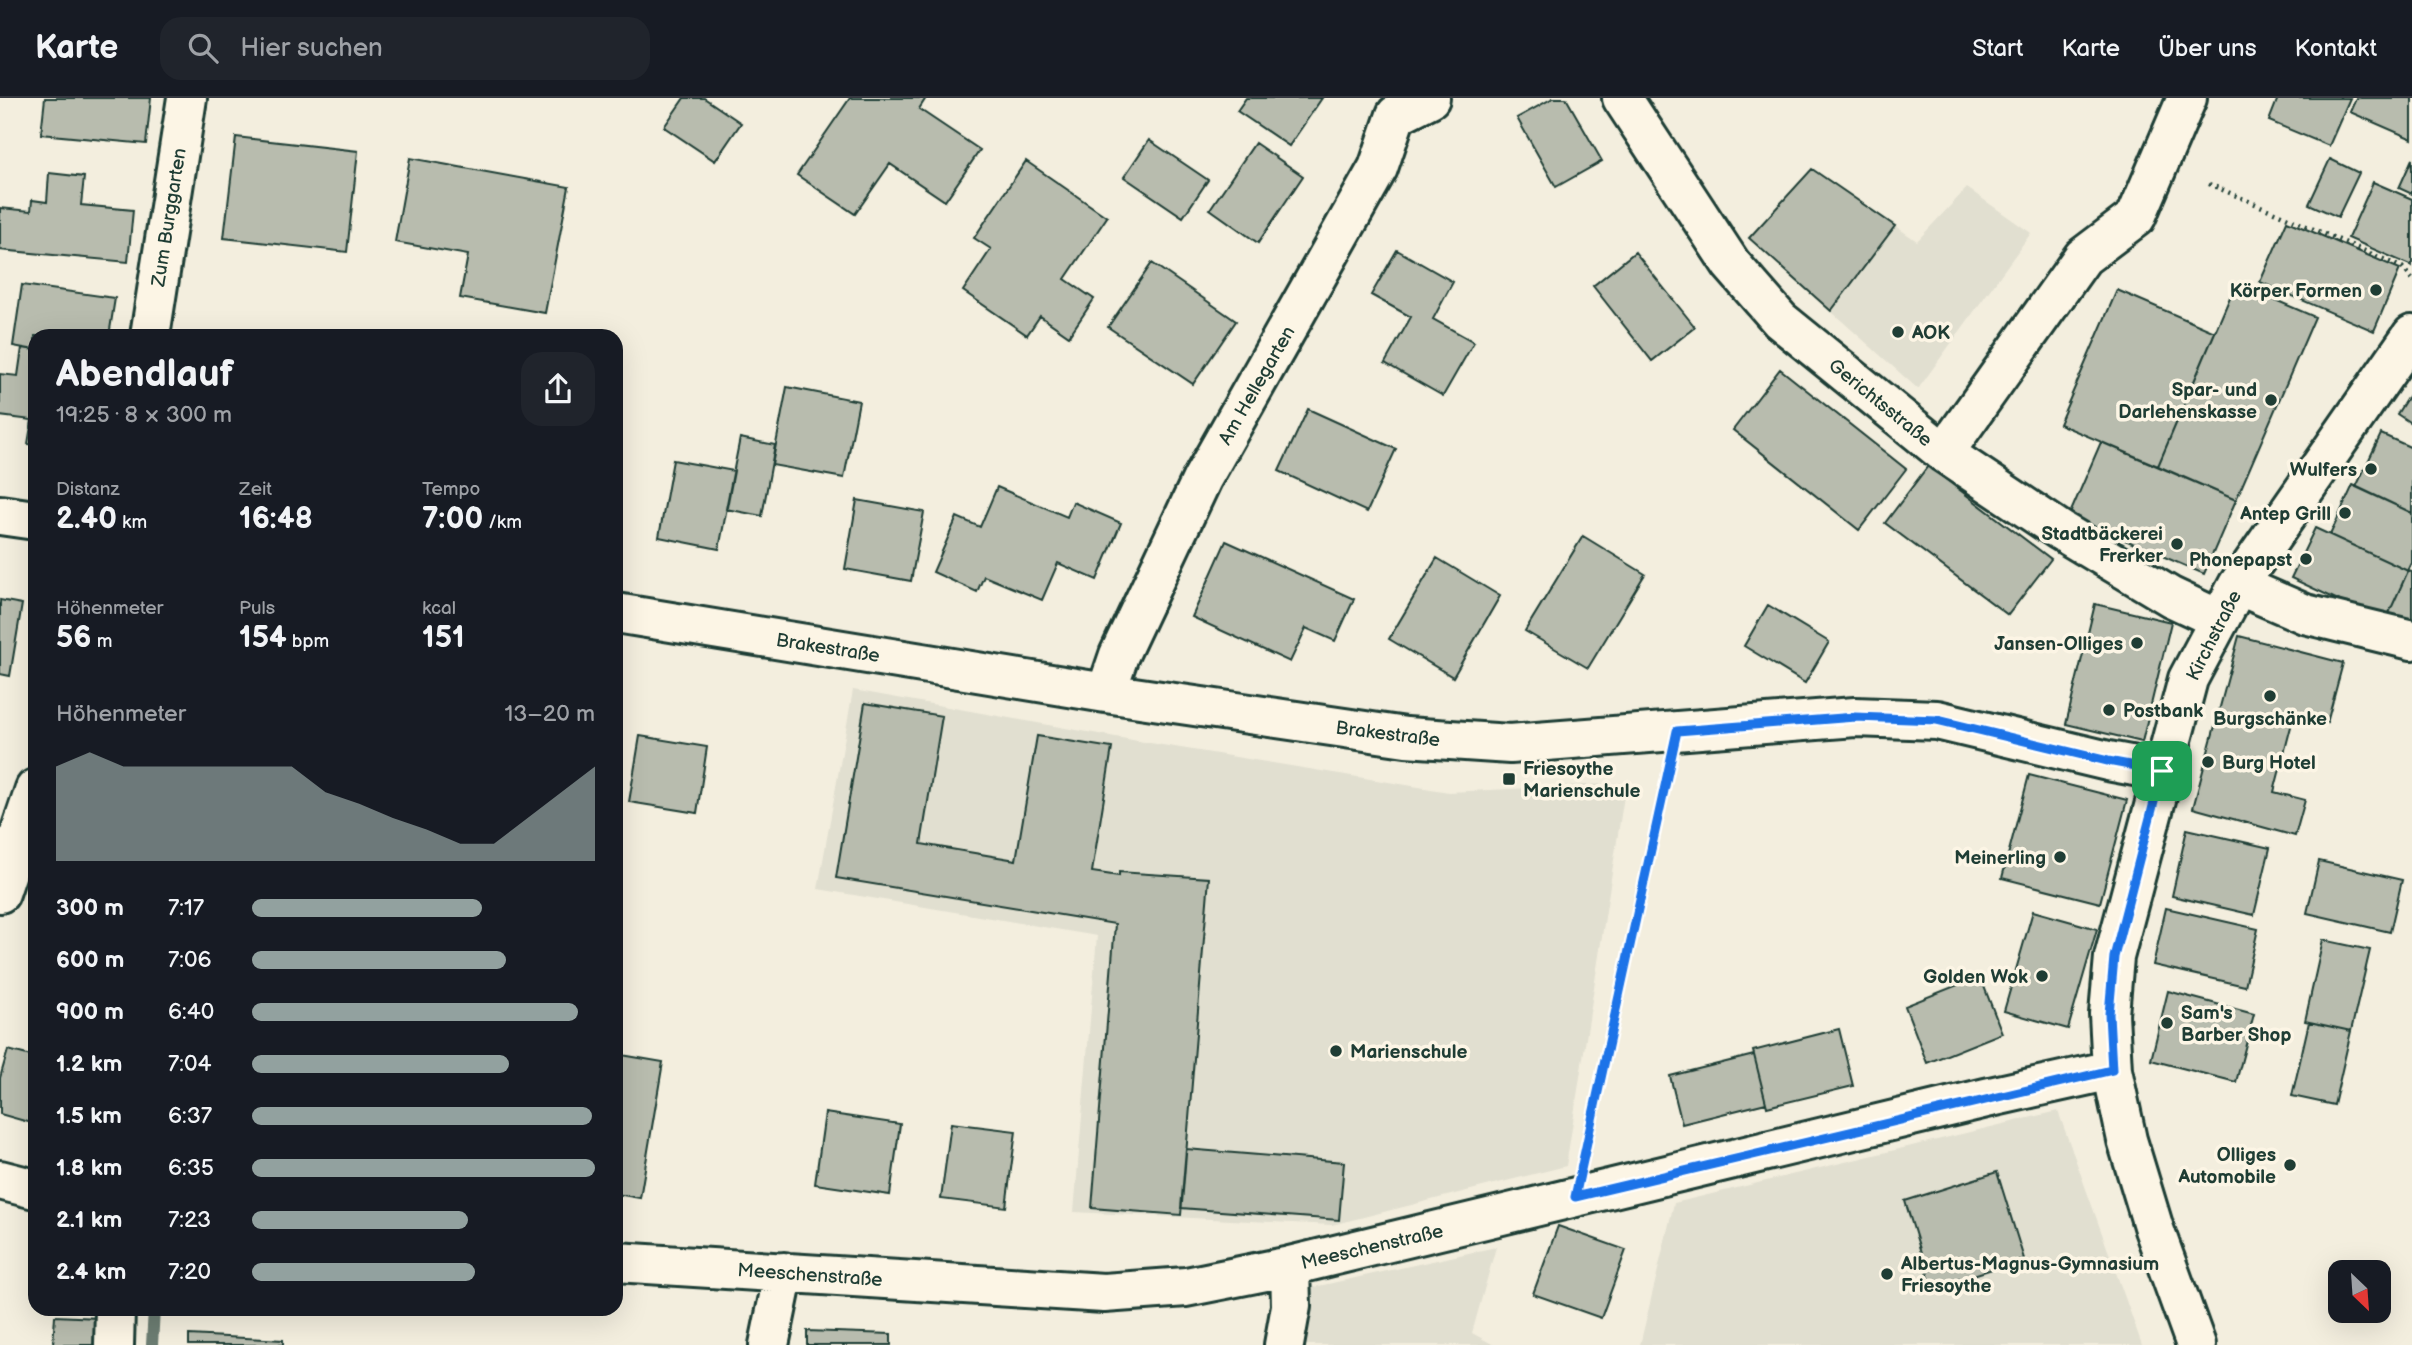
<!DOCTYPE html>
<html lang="de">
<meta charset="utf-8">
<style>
:root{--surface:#171b24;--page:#20242c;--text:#f1f3f6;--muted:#9ea1a6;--line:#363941;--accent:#92a19f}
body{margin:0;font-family:"Balsamiq Sans",sans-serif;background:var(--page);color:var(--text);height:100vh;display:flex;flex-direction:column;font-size:26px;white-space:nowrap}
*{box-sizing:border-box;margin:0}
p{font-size:23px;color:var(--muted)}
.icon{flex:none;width:38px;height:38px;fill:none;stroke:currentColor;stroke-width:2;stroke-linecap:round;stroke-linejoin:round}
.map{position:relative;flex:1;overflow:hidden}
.details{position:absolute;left:28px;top:231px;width:595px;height:987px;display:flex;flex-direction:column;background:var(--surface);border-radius:21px;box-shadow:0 7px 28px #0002}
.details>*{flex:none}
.needle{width:46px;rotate:155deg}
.fabs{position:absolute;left:2328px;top:1162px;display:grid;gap:14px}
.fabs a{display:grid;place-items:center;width:63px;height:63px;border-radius:14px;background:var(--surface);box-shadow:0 7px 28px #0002;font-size:35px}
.pin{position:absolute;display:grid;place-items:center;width:60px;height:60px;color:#fff;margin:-30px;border-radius:14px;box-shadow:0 4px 10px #0006}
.round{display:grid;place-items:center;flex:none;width:74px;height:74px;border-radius:21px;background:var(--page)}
.overview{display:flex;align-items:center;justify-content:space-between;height:119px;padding:0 28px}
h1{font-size:38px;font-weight:800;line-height:52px}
.stats{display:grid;grid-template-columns:repeat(3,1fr);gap:10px;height:119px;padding:7px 28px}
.stats div{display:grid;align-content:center}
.stats b{font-size:30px;font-weight:800}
.stats small{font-size:19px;font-weight:400}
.stats p{font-size:19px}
.chart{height:196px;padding:14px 28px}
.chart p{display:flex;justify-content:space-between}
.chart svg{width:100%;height:126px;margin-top:7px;fill:var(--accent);opacity:.7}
ul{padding:0 28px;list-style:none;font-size:23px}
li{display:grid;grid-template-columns:112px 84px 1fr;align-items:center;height:52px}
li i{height:18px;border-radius:9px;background:var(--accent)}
header{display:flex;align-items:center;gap:42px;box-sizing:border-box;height:98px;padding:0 35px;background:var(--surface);border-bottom:2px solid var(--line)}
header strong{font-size:33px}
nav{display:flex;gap:38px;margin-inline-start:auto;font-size:24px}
.search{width:490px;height:63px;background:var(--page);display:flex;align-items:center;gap:18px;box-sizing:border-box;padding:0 24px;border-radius:21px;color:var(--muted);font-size:26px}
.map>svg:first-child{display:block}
</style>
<header>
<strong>Karte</strong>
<div class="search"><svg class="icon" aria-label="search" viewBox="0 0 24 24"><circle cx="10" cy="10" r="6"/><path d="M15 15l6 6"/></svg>Hier suchen</div>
<nav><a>Start</a><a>Karte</a><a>Über uns</a><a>Kontakt</a></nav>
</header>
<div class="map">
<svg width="2412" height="1247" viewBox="0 0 2412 1247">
<rect width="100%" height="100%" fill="#f3eede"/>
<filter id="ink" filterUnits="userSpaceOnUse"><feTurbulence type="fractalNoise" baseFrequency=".0143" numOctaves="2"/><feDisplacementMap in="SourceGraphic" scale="14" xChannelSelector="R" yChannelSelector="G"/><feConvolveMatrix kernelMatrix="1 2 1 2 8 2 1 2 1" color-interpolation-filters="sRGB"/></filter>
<g filter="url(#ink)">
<path fill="#e1dfd0" d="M1812,71L1917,143L1967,90L2031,135L1918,291L1749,140Z
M853,592L1138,643L1449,694L1626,685L1566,1068L1332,1127L1074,1114L1097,838L818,791Z
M2058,1013L2142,1247H1640L1674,1105Z
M1496,1149L1472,1235L1494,1247H1296L1305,1191Z"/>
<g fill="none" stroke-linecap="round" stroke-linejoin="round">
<path stroke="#6c7d72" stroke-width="12" d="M152,1247L154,1211"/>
</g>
<path fill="#b8bcae" stroke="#1f3d34" stroke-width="2" d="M45,0H151L146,46L41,36Z
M684,0H704L741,25L715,63L664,29Z
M850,0H926L919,11L980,52L945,103L890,66L855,116L797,77Z
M1246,0H1322L1289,48L1237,13Z
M1553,0H1566L1602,63L1556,89L1517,20Z
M2278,0H2350L2329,48L2269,23Z
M2356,0H2412V41L2350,14Z
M236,39L358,53L347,154L224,140Z
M1149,42L1208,82L1183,119L1124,79Z
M1255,45L1303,78L1258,145L1210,111Z
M410,60L569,89L545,215L460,200L468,157L395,144Z
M2330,61L2359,75L2338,119L2309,106Z
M2412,61V96L2399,90Z
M1026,63L1107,119L1065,181L1094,201L1069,238L1040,218L1027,237L963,193L991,151L974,140Z
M1812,71L1895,128L1831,213L1749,140Z
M49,75L84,79L81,107L133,112L128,164L0,152V110L31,113L32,102L47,104Z
M2373,84L2412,101V168L2348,140Z
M2287,123L2400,171L2374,233L2260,184Z
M1397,152L1453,184L1433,221L1474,244L1443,298L1385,265L1411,219L1371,197Z
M1635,154L1695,229L1652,263L1593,188Z
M1152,165L1236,223L1193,286L1108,229Z
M2236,185L2315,219L2236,402L2158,368Z
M22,187L115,200L109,238H35V252L13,248Z
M2117,192L2215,234L2158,368L2059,326Z
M22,250L35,252V347L28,346L32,322L0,318V276L18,278Z
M1780,271L1906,371L1859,432L1733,332Z
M787,289L859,303L844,380L772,367Z
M2412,292V326L2397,316Z
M1308,311L1396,351L1367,414L1279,373Z
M2381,336L2412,350V415L2356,389Z
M740,340L775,347L762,418L726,411Z
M2101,344L2236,402L2204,476L2069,418Z
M673,362L734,373L719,451L659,439Z
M1928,368L2051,461L2008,517L1885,425Z
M2353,387L2412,415V465L2408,473L2330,437Z
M997,389L1067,419L1073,404L1121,425L1097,482L1058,465L1042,502L984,478L977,494L933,474L957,419L980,429Z
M857,402L924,414L911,483L845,471Z
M2315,430L2408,473L2385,524L2291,480Z
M1583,438L1645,476L1588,570L1525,533Z
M1226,443L1354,501L1335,543L1306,530L1290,564L1192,519Z
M1437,460L1500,498L1453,579L1389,541Z
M2408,473L2412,474V530L2385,524Z
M0,502L22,506L10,578L0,576Z
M2095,506L2171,524L2142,644L2066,626Z
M1768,507L1829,544L1805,585L1744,548Z
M2239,538L2343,565L2327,625L2294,617L2274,694L2305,702L2295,738L2193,710Z
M865,605L942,618L921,746L1016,762L1037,638L1112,650L1092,774L1119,778V774L1209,780L1181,1117L1092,1110L1115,826L836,780Z
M640,638L707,649L697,715L629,704Z
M2029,677L2127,702L2100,805L2002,780Z
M2187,731L2270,750L2254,817L2172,798Z
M2319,763L2402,782L2390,834L2307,815Z
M2166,810L2258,831L2245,888L2153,867Z
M2033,813L2097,831L2068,931L2004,913Z
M2323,842L2370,852L2351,933L2305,923Z
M1980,878L2002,935L1927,965L1905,908Z
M2168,893L2254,916L2236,984L2151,962Z
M2309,924L2351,933L2334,1007L2292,998Z
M1839,931L1853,988L1767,1009L1753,953Z
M8,952L35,959V1026L0,1016V980Z
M616,956L663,964L640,1100L616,1096Z
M1754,957L1766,1005L1682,1026L1670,978Z
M825,1015L900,1026L890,1097L815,1086Z
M951,1025L1016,1033L1006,1109L941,1101Z
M1186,1051L1344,1064L1339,1122L1181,1110Z
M1997,1074L2024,1161L1932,1190L1905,1103Z
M1558,1128L1626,1152L1601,1220L1533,1196Z
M55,1218L98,1220L96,1247H53Z
M807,1233L891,1236V1247H807Z
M189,1237L283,1242V1247H189Z"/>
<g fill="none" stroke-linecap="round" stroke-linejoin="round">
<g stroke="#1f3d34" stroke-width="44">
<path id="minor" d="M1622,0L1731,166L1780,222L1944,355L2061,433L2171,499L2218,521
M150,238L187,0
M1944,355L2083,159L2136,119L2187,0
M0,417L35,422
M2238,487L2305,516L2412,542
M616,515L1106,595L1406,639L1510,646L1855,619L1937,622L2108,663L2162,673
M1106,595L1119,557L1202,381L1378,70L1396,17L1430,0
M0,795L35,691
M0,1082L35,1091
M616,1164L1104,1195L1186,1189L1290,1168L1986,1000L2112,972
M114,1247L115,1211
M769,1247L784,1174
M1284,1247L1291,1208L1290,1168
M2196,1247L2154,1131L2127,1042L2112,972L2109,916L2114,859L2188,581L2238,487L2412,237"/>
</g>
<path stroke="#1f3d34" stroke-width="4.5" stroke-dasharray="2 5" stroke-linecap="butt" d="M2209,86L2402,169L2412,181
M1584,1056L1668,675"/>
<use href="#minor" stroke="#fcf5e5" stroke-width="38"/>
</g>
</g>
<g fill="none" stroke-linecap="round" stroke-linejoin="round" filter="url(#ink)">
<g stroke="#fff" stroke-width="14">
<path id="route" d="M1855,619L1937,622L2108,663L2162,673L2114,859L2109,916L2112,972L1575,1099L1677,633Z"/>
</g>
<use href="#route" stroke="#1a73e8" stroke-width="9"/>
</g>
<g fill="#1f3d34" stroke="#fcf5e5" stroke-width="2.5">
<circle cx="2376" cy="192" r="7"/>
<circle cx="1898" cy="234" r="7"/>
<circle cx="2271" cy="302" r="7"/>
<circle cx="2371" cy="371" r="7"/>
<circle cx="2345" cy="415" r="7"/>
<circle cx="2177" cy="446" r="7"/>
<circle cx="2306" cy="461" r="7"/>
<circle cx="2137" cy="545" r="7"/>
<circle cx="2270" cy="598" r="7"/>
<circle cx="2109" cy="612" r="7"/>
<circle cx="2208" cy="664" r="7"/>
<rect x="1502" y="674" width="14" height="14" rx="3.5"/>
<circle cx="2060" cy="759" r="7"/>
<circle cx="2042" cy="878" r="7"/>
<circle cx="2167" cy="925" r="7"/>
<circle cx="1336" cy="953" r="7"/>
<circle cx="2290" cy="1067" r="7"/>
<circle cx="1887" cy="1176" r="7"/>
</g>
<g text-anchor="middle" stroke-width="7" stroke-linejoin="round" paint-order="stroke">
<g font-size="19" fill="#1f3d34" stroke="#fcf5e5">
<text transform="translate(168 119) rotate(-81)" y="7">Zum Burggarten</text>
<text transform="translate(1256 287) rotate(-60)" y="7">Am Hellegarten</text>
<text transform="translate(1881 304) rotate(39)" y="7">Gerichtsstraße</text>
<text transform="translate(2213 537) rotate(-63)" y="7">Kirchstraße</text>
<text transform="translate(828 549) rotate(9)" y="7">Brakestraße</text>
<text transform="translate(1388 635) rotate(7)" y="7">Brakestraße</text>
<text transform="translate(1372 1148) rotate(-13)" y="7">Meeschenstraße</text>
<text transform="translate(810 1176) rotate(4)" y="7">Meeschenstraße</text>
</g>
<g font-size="19" font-weight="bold" fill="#1f3d34" stroke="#fcf5e5" text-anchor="end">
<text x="2362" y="199">Körper Formen</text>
<text x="1912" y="241" text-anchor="start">AOK</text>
<text x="2257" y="298">Spar- und<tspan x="2257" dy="22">Darlehenskasse</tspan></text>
<text x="2357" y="378">Wulfers</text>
<text x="2331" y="422">Antep Grill</text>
<text x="2163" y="442">Stadtbäckerei<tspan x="2163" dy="22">Frerker</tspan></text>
<text x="2292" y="468">Phonepapst</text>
<text x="2123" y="552">Jansen-Olliges</text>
<text x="2123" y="619" text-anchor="start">Postbank</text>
<text x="2270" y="627" text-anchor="middle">Burgschänke</text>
<text x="2222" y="671" text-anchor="start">Burg Hotel</text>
<text x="1523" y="677" text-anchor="start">Friesoythe<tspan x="1523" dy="22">Marienschule</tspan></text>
<text x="2046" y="766">Meinerling</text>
<text x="2028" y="885">Golden Wok</text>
<text x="2181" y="921" text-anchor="start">Sam's<tspan x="2181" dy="22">Barber Shop</tspan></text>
<text x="1350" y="960" text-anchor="start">Marienschule</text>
<text x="2276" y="1063">Olliges<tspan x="2276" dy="22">Automobile</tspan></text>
<text x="1901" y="1172" text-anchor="start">Albertus-Magnus-Gymnasium<tspan x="1901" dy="22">Friesoythe</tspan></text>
</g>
</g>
</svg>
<div class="fabs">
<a><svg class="needle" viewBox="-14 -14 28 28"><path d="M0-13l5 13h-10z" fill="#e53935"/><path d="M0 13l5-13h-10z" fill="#9ea1a6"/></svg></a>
</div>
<div class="pin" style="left:2162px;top:673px;background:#1e9e55"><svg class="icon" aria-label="arrive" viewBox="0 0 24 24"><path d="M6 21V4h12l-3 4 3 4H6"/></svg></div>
<section class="details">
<div class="overview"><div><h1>Abendlauf</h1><p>19:25 · 8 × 300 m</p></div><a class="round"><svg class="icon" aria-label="share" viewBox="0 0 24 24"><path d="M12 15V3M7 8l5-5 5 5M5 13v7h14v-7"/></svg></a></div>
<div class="stats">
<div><p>Distanz</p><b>2.40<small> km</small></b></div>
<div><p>Zeit</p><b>16:48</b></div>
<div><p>Tempo</p><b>7:00<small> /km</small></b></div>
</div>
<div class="stats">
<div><p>Höhenmeter</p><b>56<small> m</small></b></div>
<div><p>Puls</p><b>154<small> bpm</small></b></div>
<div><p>kcal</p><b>151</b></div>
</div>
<div class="chart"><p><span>Höhenmeter</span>13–20 m</p>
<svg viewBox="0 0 160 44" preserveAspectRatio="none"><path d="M0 44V11L10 6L20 11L30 11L40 11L50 11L60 11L70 11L80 20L90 24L100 29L110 33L120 38L130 38L140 29L150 20L160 11V44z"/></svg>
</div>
<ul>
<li><b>300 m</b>7:17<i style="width:67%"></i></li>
<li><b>600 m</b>7:06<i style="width:74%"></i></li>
<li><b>900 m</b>6:40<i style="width:95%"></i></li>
<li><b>1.2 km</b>7:04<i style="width:75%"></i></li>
<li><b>1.5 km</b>6:37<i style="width:99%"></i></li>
<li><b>1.8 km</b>6:35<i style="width:100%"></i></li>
<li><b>2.1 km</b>7:23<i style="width:63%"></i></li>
<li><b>2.4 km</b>7:20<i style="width:65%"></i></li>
</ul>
</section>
</div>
